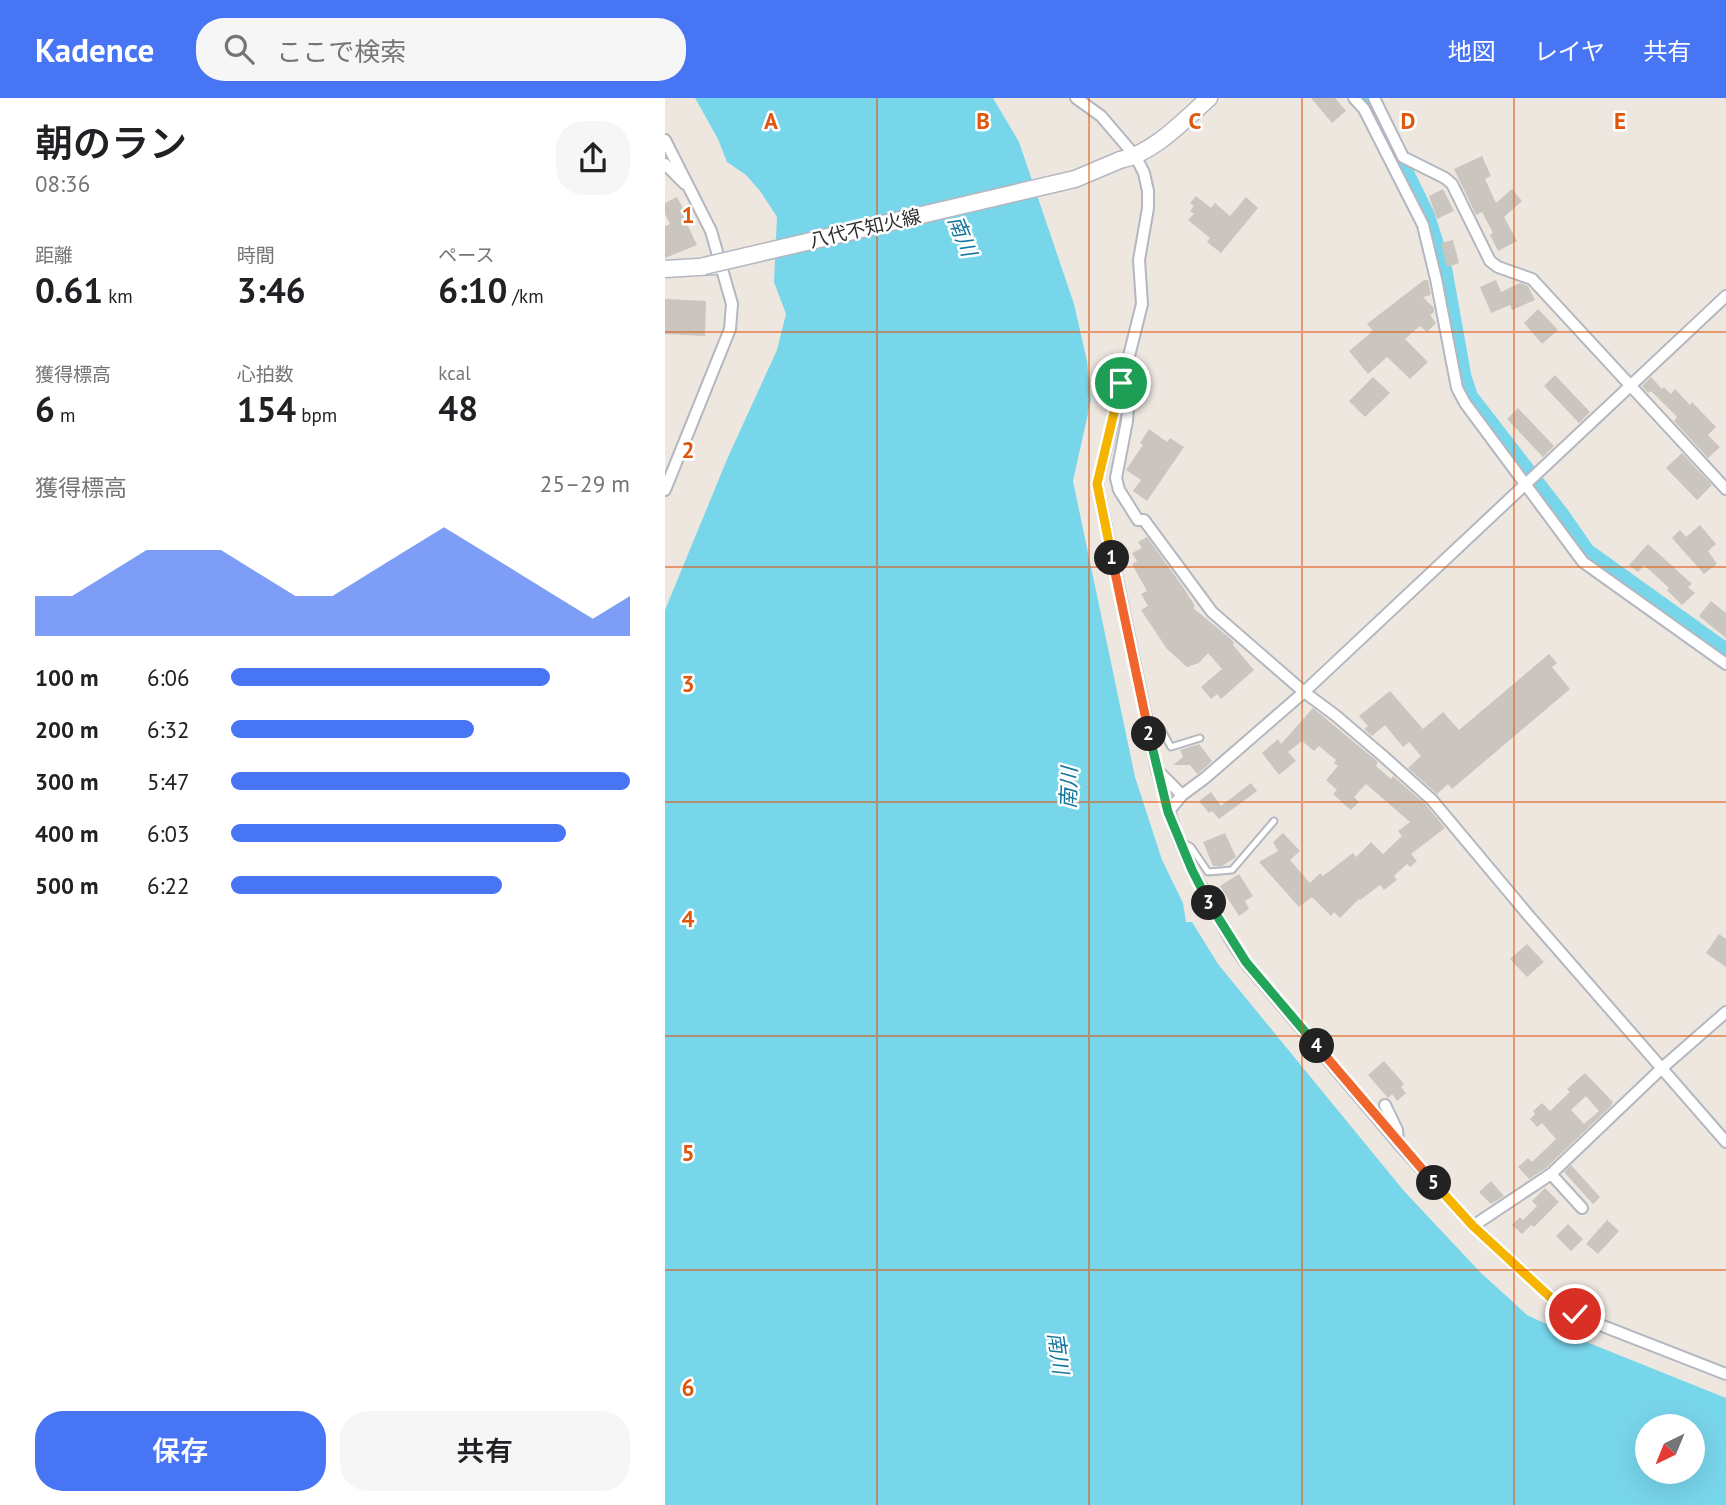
<!DOCTYPE html>
<html lang="ja">
<meta charset="utf-8">
<style>
:root{--surface:#fff;--page:#f6f6f6;--text:#202124;--muted:#757577;--accent:#4775f4}
body{margin:0;font-family:"PT Sans","Noto Sans JP",sans-serif;background:var(--page);color:var(--text);height:100vh;display:flex;flex-direction:column;font-size:26px;white-space:nowrap}
*{box-sizing:border-box;margin:0}
p{font-size:23px;color:var(--muted)}
.icon{flex:none;width:38px;height:38px;fill:none;stroke:currentColor;stroke-width:2;stroke-linecap:round;stroke-linejoin:round}
.map{position:relative;flex:1;overflow:hidden}
.drawer{display:flex;flex-direction:column;background:var(--surface);width:665px}
.drawer>*{flex:none}
.needle{width:46px;rotate:223deg}
.fabs{position:absolute;left:970px;top:1316px;display:grid;gap:14px}
.fabs a{display:grid;place-items:center;width:70px;height:70px;border-radius:50%;background:var(--surface);box-shadow:0 7px 28px #0002;font-size:35px}
.pin{position:absolute;display:grid;place-items:center;width:60px;height:60px;color:#fff;margin:-30px;border:4px solid #fff;border-radius:50%;box-shadow:0 2px 7px #0007}
.km{position:absolute;width:35px;height:35px;margin:-18px;border-radius:50%;background:#222;color:#fff;font-size:19px;line-height:35px;text-align:center}
.round{display:grid;place-items:center;flex:none;width:74px;height:74px;border-radius:28px;background:var(--page)}
.overview{display:flex;align-items:center;justify-content:space-between;height:119px;padding:0 35px}
h1{font-size:38px;font-weight:600;line-height:52px}
.metrics{display:grid;grid-template-columns:repeat(3,1fr);gap:10px;height:119px;padding:7px 35px}
.metrics div{display:grid;align-content:center}
.metrics b{font-size:35px;font-weight:600}
.metrics small{font-size:19px;font-weight:400}
.metrics p{font-size:19px}
.chart{height:196px;padding:14px 35px}
.chart p{display:flex;justify-content:space-between}
.chart svg{width:100%;height:126px;margin-top:7px;fill:var(--accent);opacity:.7}
.action{display:flex;gap:14px;margin-top:auto;padding:14px 35px}
.action a{flex:1;height:80px;border-radius:28px;background:var(--accent);color:#fff;font-size:28px;font-weight:600;line-height:80px;text-align:center}
.action a+a{background:var(--page);color:var(--text)}
ul{padding:0 35px;list-style:none;font-size:23px}
li{display:grid;grid-template-columns:112px 84px 1fr;align-items:center;height:52px}
li i{height:18px;border-radius:9px;background:var(--accent)}
header{display:flex;align-items:center;gap:42px;box-sizing:border-box;height:98px;padding:0 35px;background:var(--accent);color:#fff}
header strong{font-size:33px}
nav{display:flex;gap:38px;margin-inline-start:auto;font-size:24px}
.search{width:490px;height:63px;background:var(--page);display:flex;align-items:center;gap:18px;box-sizing:border-box;padding:0 24px;border-radius:28px;color:var(--muted);font-size:26px}
main{display:flex;flex:1;min-height:0}
.map>svg:first-child{display:block}
</style>
<header>
<strong>Kadence</strong>
<div class="search"><svg class="icon" aria-label="search" viewBox="0 0 24 24"><circle cx="10" cy="10" r="6"/><path d="M15 15l6 6"/></svg>ここで検索</div>
<nav><a>地図</a><a>レイヤ</a><a>共有</a></nav>
</header>
<main>
<section class="drawer">
<div class="overview"><div><h1>朝のラン</h1><p>08:36</p></div><a class="round"><svg class="icon" aria-label="share" viewBox="0 0 24 24"><path d="M12 15V3M7 8l5-5 5 5M5 13v7h14v-7"/></svg></a></div>
<div class="metrics">
<div><p>距離</p><b>0.61<small> km</small></b></div>
<div><p>時間</p><b>3:46</b></div>
<div><p>ペース</p><b>6:10<small> /km</small></b></div>
</div>
<div class="metrics">
<div><p>獲得標高</p><b>6<small> m</small></b></div>
<div><p>心拍数</p><b>154<small> bpm</small></b></div>
<div><p>kcal</p><b>48</b></div>
</div>
<div class="chart"><p><span>獲得標高</span>25–29 m</p>
<svg viewBox="0 0 160 44" preserveAspectRatio="none"><path d="M0 44V30L10 30L20 22L30 14L40 14L50 14L60 22L70 30L80 30L90 22L100 14L110 6L120 14L130 22L140 30L150 38L160 30V44z"/></svg>
</div>
<ul>
<li><b>100 m</b>6:06<i style="width:80%"></i></li>
<li><b>200 m</b>6:32<i style="width:61%"></i></li>
<li><b>300 m</b>5:47<i style="width:100%"></i></li>
<li><b>400 m</b>6:03<i style="width:84%"></i></li>
<li><b>500 m</b>6:22<i style="width:68%"></i></li>
</ul>
<div class="action"><a>保存</a><a>共有</a></div>
</section>
<div class="map">
<svg width="1061" height="1407" viewBox="0 0 1061 1407">
<rect width="100%" height="100%" fill="#eee7e0"/>
<path fill="#78d6eb" fill-rule="evenodd" d="M30,0H328L354,44L409,206L422,263L426,302L408,383L470,679L497,762L518,805L521,824H527L553,866L739,1093L815,1174L862,1217L909,1239L1061,1300V1407H0V512L63,359L112,252L121,216L109,184L112,119L95,93L81,77L62,64L53,41ZM982,1328H1027V1374H982Z"/>
<g fill="none" stroke-linecap="round" stroke-linejoin="round">
<path stroke="#78d6eb" stroke-width="21" d="M702,0L759,117L777,173L796,279L803,300L895,419L920,455L1061,556"/>
</g>
<path fill="#cac5be" fill-rule="evenodd" d="M646,0H670L681,13L667,25Z
M817,58L826,78L820,81L831,105L847,91L857,103L839,119L852,143L833,153L825,137L828,135L817,114L811,117L789,71Z
M778,91L789,113L772,121L764,98Z
M531,98L546,110L550,105L565,118L581,99L593,110L556,155L542,144L545,140L523,122L529,116L525,113L529,108L525,105Z
M12,99L20,114L17,115L32,147L0,160V128L5,126L0,116V105Z
M788,142L794,165L782,169L776,145Z
M759,182H763L766,197L758,199L769,210V214L765,217L771,225L762,234L755,228L740,241L763,264L745,281L722,259L703,276L684,253L708,233L702,226Z
M831,182L836,194L855,185L863,188L870,202L847,212L845,207L826,215L815,189Z
M0,201L41,203L40,238L0,236Z
M873,211L893,232L877,246L859,225Z
M890,277L925,314L914,325L879,288Z
M708,279L725,295L700,319L684,303Z
M986,279L997,291L999,289L1006,296L1010,291L1025,307L1027,304L1051,329L1043,337L1055,349L1043,360L1009,323L1012,319L986,293L983,295L977,288Z
M853,310L889,348L878,359L842,321Z
M484,331L502,344L505,340L519,349L482,403L468,393L476,382L461,372L478,347L475,345Z
M1017,355L1047,387L1032,402L1001,370Z
M1035,427L1051,446L1043,453L1052,466L1039,476L1007,440L1015,432L1021,439Z
M482,439L518,489L530,508L528,510L566,541L569,545L568,547L589,572L556,601L552,596L546,601L536,589L557,571L543,555L534,565L522,569L502,551L476,512L483,508L476,496L482,493L467,466L472,463L467,455L477,450L473,444Z
M983,446L1027,486L1023,489L1030,495L1017,507L1002,492L1004,490L979,467L973,474L964,467Z
M1046,503L1061,515V540L1034,518Z
M884,556L892,565L887,569L905,591L787,691L783,686L772,696L743,670L756,658L744,644L738,649L720,627L707,638L699,631L703,628L694,618L725,593L758,631L778,614L794,632Z
M648,610L713,664L711,668L726,681L728,678L761,707L780,730L746,756L752,763L745,769L742,766L729,778L732,782L719,792L715,787L695,802L694,801L675,820L669,814L666,818L647,799L634,809L594,764L613,753L608,744L618,735L635,753L625,762L645,785L655,775L658,778L688,755L691,759L706,744L718,756L737,738L733,733L745,724L701,686L689,699L694,704L686,712L681,708L668,696L672,692L661,682L673,668L669,665L671,662L654,648L649,653L637,643L623,654L631,663L614,677L597,655L613,641L616,646Z
M534,646L547,663L535,674L532,676L525,667H508L518,659L515,652Z
M586,685L592,693L554,721L547,713L544,715L534,703L546,694L556,708Z
M560,735L571,759L557,768H548L538,744Z
M574,776L588,798L580,803L584,811L574,818L555,788Z
M1054,836L1061,841V869L1041,855Z
M862,846L879,864L862,879L845,861Z
M719,963L739,986L736,989L741,995L732,1003L727,996L723,1000L703,977Z
M920,975L948,1004L946,1008L881,1070L864,1081L853,1069L863,1060L867,1064L891,1041L877,1025L872,1029L865,1021L870,1016L868,1013L877,1005L885,1013L905,994L902,991ZM921,998L934,1013L919,1026L906,1012Z
M906,1067L935,1099L928,1106L899,1074Z
M826,1083L839,1098L826,1106L814,1094Z
M880,1090L894,1104L869,1129L866,1127L857,1136L847,1127L855,1119L858,1122L872,1108L867,1103Z
M942,1122L954,1133L933,1156L921,1146Z
M903,1126L918,1141L906,1153L891,1138Z"/>
<g fill="none" stroke-linecap="round" stroke-linejoin="round">
<g stroke="#b3b7c0" stroke-width="9">
<path id="lane" d="M483,631L495,629L506,649L535,640
M516,743L526,749L543,774L567,772L609,723"/>
</g>
<g stroke="#b3b7c0" stroke-width="14">
<path id="street" d="M411,0L436,18L471,59L479,75L483,93V110L474,162L477,206L432,386L492,672L510,732L527,772L567,844L581,865L734,1046L808,1128L897,1210L925,1223L1061,1276
M689,0L699,11L758,127L771,181L792,290L800,305L918,464L1061,566
M709,0L738,59L780,80L787,86L825,163L833,169L867,181L1061,391
M0,42L46,133L67,206L65,231L0,392
M0,66L20,86
M456,285L464,291L462,323L451,380L454,392L473,422H479L547,514L639,594L670,617L718,658L767,702L864,818L1061,1044
M494,674L517,697
M503,714L517,697L540,680L639,594L1061,198
M720,1007L732,1032L733,1043
M886,1076L917,1110
M808,1128L886,1076L997,970L1061,914"/>
</g>
<g stroke="#b3b7c0" stroke-width="19">
<path id="secondary" d="M455,62C489,55 518,23 544,0
M0,171L50,168"/>
</g>
<use href="#lane" stroke="#fff" stroke-width="5"/>
<use href="#street" stroke="#fff" stroke-width="10"/>
<use href="#secondary" stroke="#fff" stroke-width="16"/>
<g stroke="#b3b7c0" stroke-width="19" stroke-linecap="butt">
<path id="secondary-bridge" d="M39,168L410,81L455,62"/>
</g>
<use href="#secondary-bridge" stroke="#fff" stroke-width="16"/>
</g>
<g fill="none" stroke-linecap="round" stroke-linejoin="round">
<g stroke="#fff" stroke-width="14">
<path id="split-1" d="M447,460L432,386L456,285"/>
</g>
<g stroke="#fff" stroke-width="14">
<path id="split-2" d="M447,460L484,636"/>
</g>
<g stroke="#fff" stroke-width="14">
<path id="split-3" d="M484,636L503,714L527,772L544,805"/>
</g>
<g stroke="#fff" stroke-width="14">
<path id="split-4" d="M544,805L581,864L652,948"/>
</g>
<g stroke="#fff" stroke-width="14">
<path id="split-5" d="M652,948L769,1085"/>
</g>
<g stroke="#fff" stroke-width="14">
<path id="split-6" d="M769,1085L808,1128L885,1199L910,1216"/>
</g>
<use href="#split-1" stroke="#f5b400" stroke-width="9"/>
<use href="#split-2" stroke="#f0652b" stroke-width="9"/>
<use href="#split-3" stroke="#22a559" stroke-width="9"/>
<use href="#split-4" stroke="#22a559" stroke-width="9"/>
<use href="#split-5" stroke="#f0652b" stroke-width="9"/>
<use href="#split-6" stroke="#f5b400" stroke-width="9"/>
</g>
<path fill="none" stroke="#df570e" stroke-width="2" stroke-opacity="0.55" d="M212,0V1407M424,0V1407M637,0V1407M849,0V1407M0,234H1061M0,469H1061M0,704H1061M0,938H1061M0,1172H1061"/>
<g text-anchor="middle" stroke-width="5" stroke-linejoin="round" paint-order="stroke">
<g font-size="19" fill="#2d2d2d" stroke="#fff">
<text transform="translate(200 130) rotate(-13)" y="7">八代不知火線</text>
</g>
<g font-size="21" font-style="italic" fill="#12779c" stroke="#fff">
<text transform="translate(297 138) rotate(68)" y="7">南川</text>
<text transform="translate(404 690) rotate(-88)" y="7">南川</text>
<text transform="translate(393 1255) rotate(82)" y="7">南川</text>
</g>
</g>
<g font-size="23" text-anchor="middle" font-weight="bold" fill="#df570e" stroke="#fff" stroke-width="5" stroke-linejoin="round" paint-order="stroke">
<text x="106" y="31">A</text>
<text x="318" y="31">B</text>
<text x="530" y="31">C</text>
<text x="743" y="31">D</text>
<text x="955" y="31">E</text>
<text x="23" y="125">1</text>
<text x="23" y="360">2</text>
<text x="23" y="594">3</text>
<text x="23" y="829">4</text>
<text x="23" y="1063">5</text>
<text x="23" y="1298">6</text>
</g>
</svg>
<div class="fabs">
<a><svg class="needle" viewBox="-14 -14 28 28"><path d="M0-13l5 13h-10z" fill="#e53935"/><path d="M0 13l5-13h-10z" fill="#757577"/></svg></a>
</div>
<div class="pin" style="left:456px;top:285px;background:#1e9e55"><svg class="icon" aria-label="arrive" viewBox="0 0 24 24"><path d="M6 21V4h12l-3 4 3 4H6"/></svg></div>
<div class="pin" style="left:910px;top:1216px;background:#d93025"><svg class="icon" aria-label="check" viewBox="0 0 24 24"><path d="M5 12l5 5 9-10"/></svg></div>
<b class="km" style="left:447px;top:460px">1</b>
<b class="km" style="left:484px;top:636px">2</b>
<b class="km" style="left:544px;top:805px">3</b>
<b class="km" style="left:652px;top:948px">4</b>
<b class="km" style="left:769px;top:1085px">5</b>
</div>
</main>
